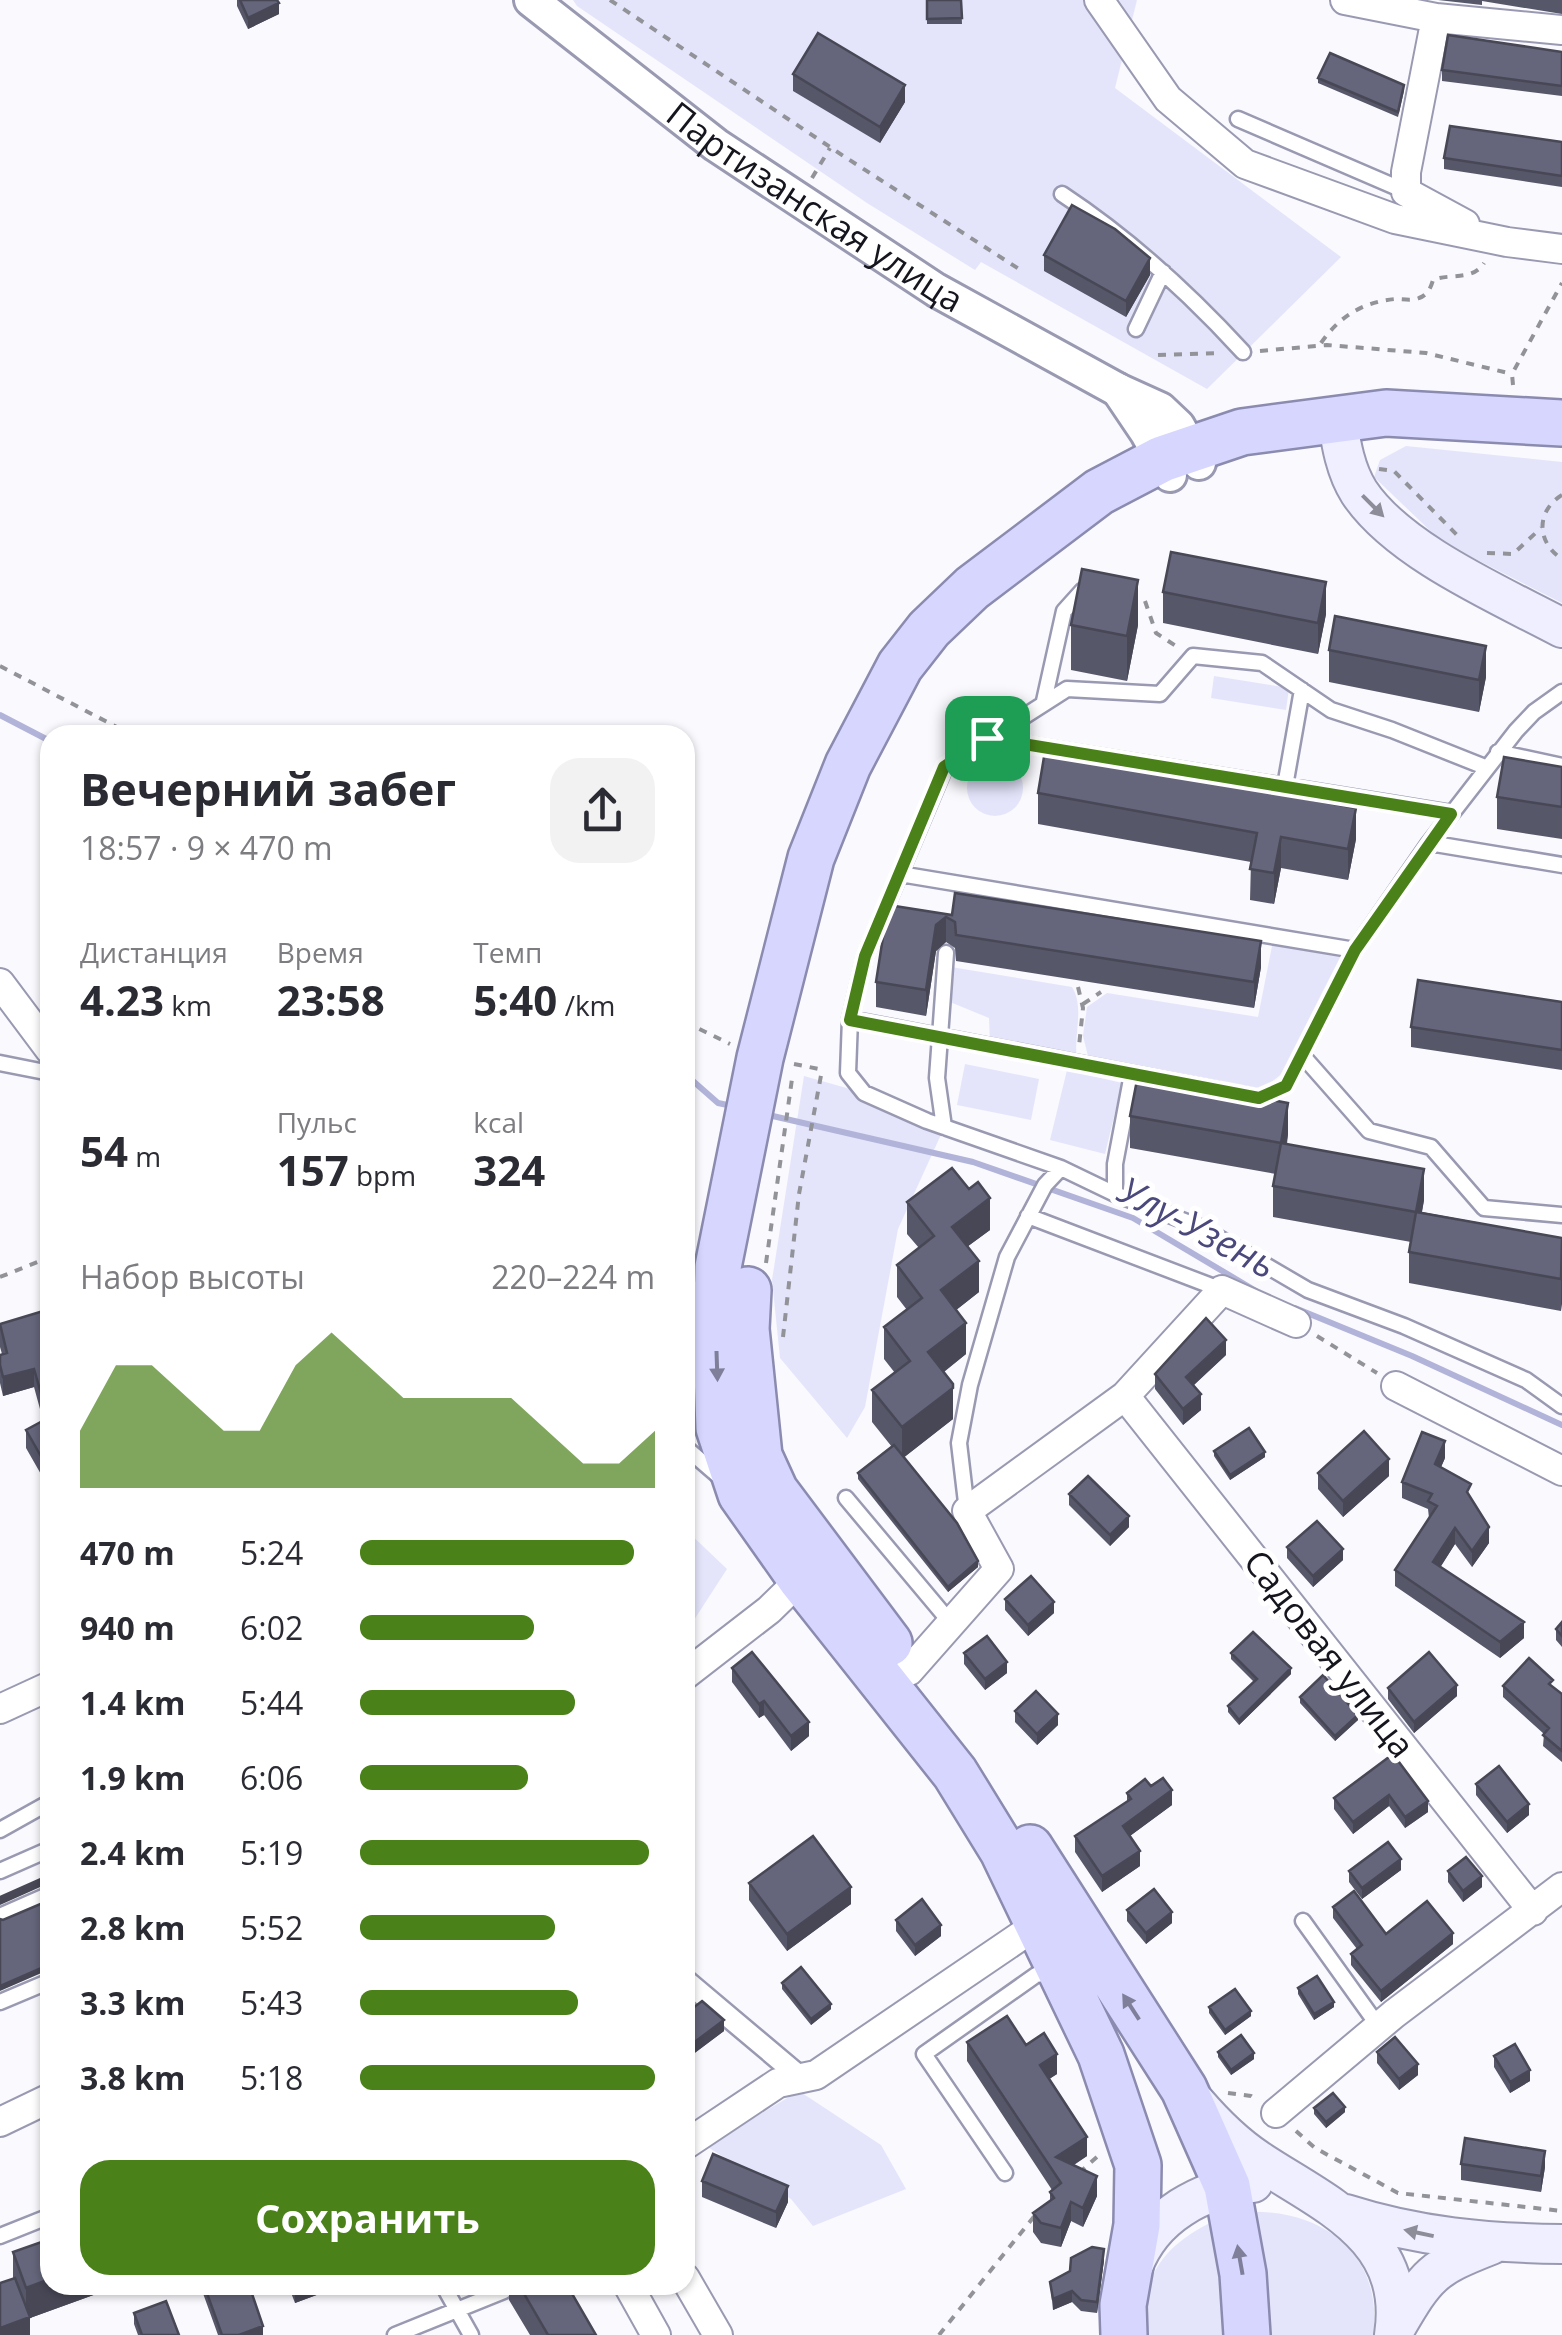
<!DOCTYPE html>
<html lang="ru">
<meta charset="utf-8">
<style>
:root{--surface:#fff;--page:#f2f2f3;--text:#2b2b33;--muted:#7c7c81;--accent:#4a8118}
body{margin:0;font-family:"Open Sans",sans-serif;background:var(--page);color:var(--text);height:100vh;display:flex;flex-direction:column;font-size:38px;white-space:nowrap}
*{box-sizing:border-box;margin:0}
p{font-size:32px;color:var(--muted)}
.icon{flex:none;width:55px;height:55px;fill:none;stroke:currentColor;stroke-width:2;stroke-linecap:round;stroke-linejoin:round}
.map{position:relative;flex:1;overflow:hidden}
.side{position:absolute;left:40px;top:725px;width:655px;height:1570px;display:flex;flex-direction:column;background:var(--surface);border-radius:30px;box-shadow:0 2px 8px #0004}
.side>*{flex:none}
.pin{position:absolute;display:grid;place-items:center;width:85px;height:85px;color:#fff;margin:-42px;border-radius:20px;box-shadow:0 5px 15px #0006}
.round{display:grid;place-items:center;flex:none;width:105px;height:105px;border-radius:30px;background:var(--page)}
.headline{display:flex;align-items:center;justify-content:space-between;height:170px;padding:0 40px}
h1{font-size:45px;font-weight:700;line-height:75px}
.figures{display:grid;grid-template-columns:repeat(3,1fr);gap:15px;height:170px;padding:10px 40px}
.figures div{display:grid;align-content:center}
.figures b{font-size:42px;font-weight:700}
.figures small{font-size:28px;font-weight:400}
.figures p{font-size:28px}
.chart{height:280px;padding:20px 40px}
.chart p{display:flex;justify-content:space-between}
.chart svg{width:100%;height:180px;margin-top:10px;fill:var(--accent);opacity:.7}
.button{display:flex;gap:20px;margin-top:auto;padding:20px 40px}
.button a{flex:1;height:115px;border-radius:30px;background:var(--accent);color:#fff;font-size:40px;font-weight:700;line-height:115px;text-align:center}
ul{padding:0 40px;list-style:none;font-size:32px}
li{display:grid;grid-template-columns:160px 120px 1fr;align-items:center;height:75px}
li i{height:25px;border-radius:12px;background:var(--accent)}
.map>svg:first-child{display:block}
</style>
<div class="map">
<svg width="1562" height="2335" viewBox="0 0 1562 2335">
<rect width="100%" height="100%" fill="#f9f9fe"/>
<path fill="#e4e5fb" d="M573,0H1137L1115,88L1341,257L1207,389L981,262L975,270L867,203L577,6Z
M1406,446L1562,462V603L1442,542L1374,477L1380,460Z
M1214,676L1289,688L1286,710L1211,698Z
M967 788a28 28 0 1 1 56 0a28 28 0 1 1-56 0Z
M1273,941L1346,955L1289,1068L1259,1092L1089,1060L1083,1036L1087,1007L1107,993L1258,1017Z
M951,967L1072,987C1085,1008 1073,1035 1077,1060L990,1043L989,1018L950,1002Z
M965,1064L1039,1079L1031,1120L957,1105Z
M1067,1070L1122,1083L1105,1154L1050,1140Z
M804,1076L949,1117L898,1229L865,1407L847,1438L780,1358L772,1280Z
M685,1529L727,1569L694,1620L685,1599Z
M799,2091L881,2145L906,2189L813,2226L791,2199L706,2146Z
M1248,2212C1323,2209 1384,2255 1373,2335H1260Z
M1214,2221L1228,2335H1143C1141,2277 1162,2246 1214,2221Z"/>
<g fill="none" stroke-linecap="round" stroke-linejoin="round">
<path stroke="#b2b3d9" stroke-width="6" d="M0,715L50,741
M685,1074L718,1103L732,1106
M764,1114L973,1162L1133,1218L1256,1291
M1295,1308L1412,1356L1562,1425"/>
<g stroke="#999ab2" stroke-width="19">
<path id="service" d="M1238,119L1405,191
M1062,194C1130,239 1188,292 1243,352
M1136,329L1163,272
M1044,701L1064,611L1082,591L1090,592
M987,738L1451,813
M1498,752L1562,766
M1285,786L1302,690
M1429,843L1562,865
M900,874L1355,950
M850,1019L865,956L945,767L1067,689L1160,694L1193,656L1262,663L1331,710L1392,730L1485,767
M1302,1055L1369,1131L1431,1147L1484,1208L1562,1215
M0,1063L50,1073
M1218,1090L850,1019L848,1073L864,1093L927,1121L1061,1168L1115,1194L1200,1227L1308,1290L1404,1326L1526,1380L1562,1406
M1244,1095L1259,1098L1286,1086L1355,950L1429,843L1516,731L1534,712L1562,692
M944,1127L937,1078L946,953
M1115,1194V1164L1132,1074
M1028,1216L1222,1290
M685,1304L708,1279
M685,1447L722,1479
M846,1498L950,1622
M967,1511L959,1443L970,1385L1007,1257L1045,1185L1061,1168
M0,1830L50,1802
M0,1871L50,1849
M0,1916L50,1894
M1303,1921L1379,2027
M0,2002L50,1981
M1005,2173L924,2054L1036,1975L1054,1972
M0,2236L50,2216
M443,2285L471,2335
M395,2335L504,2291"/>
</g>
<g stroke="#999ab2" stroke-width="25">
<path id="pedestrian" d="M685,1980L799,2076"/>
</g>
<g stroke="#999ab2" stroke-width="32">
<path id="minor" d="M1099,0L1168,99L1245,164L1395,219L1507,242L1562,249
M1345,0L1436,18L1562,30
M1436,18L1406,172V192L1465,224
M0,983L50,1050
M1396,1386L1562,1471
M1125,1396L1533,1911
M909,1671L999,1569L967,1511L1125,1396L1222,1290L1296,1323
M685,1675L769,1610L810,1570
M0,1709L50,1686
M1276,2113L1394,2014L1562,1887
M0,2122L50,2098
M685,2145L778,2083L816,2075L1050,1916
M685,2278L718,2335
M628,2285L656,2335"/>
</g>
<g stroke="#999ab2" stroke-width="38">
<g id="tertiary">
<path id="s1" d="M531,0L716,145L936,290L1118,390L1160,409L1178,426L1199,463"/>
<path d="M1118,390L1147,433L1170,475"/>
</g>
</g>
<g stroke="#999ab2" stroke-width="42">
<path id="secondary" d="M1337,418C1341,443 1345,470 1359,492C1398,551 1500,595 1562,628
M1196,2103C1214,2124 1234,2144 1258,2160C1324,2204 1409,2236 1394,2335
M1346,2214C1418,2237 1487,2243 1562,2244
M1133,2267C1152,2215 1202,2189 1253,2183
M1395,2329C1427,2274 1432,2268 1491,2245"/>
</g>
<g stroke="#8b8bb0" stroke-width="50">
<path id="trunk" d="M748,1290L746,1329L759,1456L775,1491L889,1643
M1030,1848L1184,2089L1227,2186L1243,2274L1247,2335
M1124,2335L1123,2305L1137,2225L1138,2165L1101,2055L1003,1851L955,1773L801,1579L741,1494L719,1428L716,1345L718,1267L760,1058L811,858L848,765L900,666L929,629L972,588L1099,492L1162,459L1242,432L1386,413L1562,423"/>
</g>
<path stroke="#929299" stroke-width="4" stroke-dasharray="8 8" stroke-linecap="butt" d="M610,0L845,157L1019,269
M812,178L830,148
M1321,343C1339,317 1362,302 1395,299C1402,299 1413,301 1419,298C1428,295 1431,287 1433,280C1451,273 1473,281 1484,263
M1260,351L1327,345L1426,353L1512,374
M1158,355L1221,353
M1513,385L1512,374L1562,283
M1379,469L1394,471L1458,536
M1562,495C1536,511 1536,542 1562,559
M1487,553L1513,554L1541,528
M1145,601L1156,633L1176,646
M0,666L132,735
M1078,987L1083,1008L1079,1046
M1083,1004L1101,992
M685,1022L730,1044
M794,1064L824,1070
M766,1263L792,1079
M0,1277L50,1257
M1317,1336L1377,1373
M783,1337L799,1194L822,1070
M1228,2093L1251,2096L1257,2100
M1296,2131L1315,2148L1398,2193L1562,2211
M1079,2173L1098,2156
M939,2335L1036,2214"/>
<use href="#service" stroke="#fff" stroke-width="14"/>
<use href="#pedestrian" stroke="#fff" stroke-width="20"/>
<use href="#minor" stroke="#fff" stroke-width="28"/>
<use href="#tertiary" stroke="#fff" stroke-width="32"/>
<use href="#secondary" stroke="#efefff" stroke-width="38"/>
<use href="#trunk" stroke="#d6d6ff" stroke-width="45"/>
</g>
<path fill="#57576a" d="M237,0H277L279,14L248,29L237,6Z
M927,0H961L962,24H927Z
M1438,0H1562V14L1482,1V5Z
M1562,52V96L1442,81V70Z
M793,74L905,102L880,143L793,91Z
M1318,78L1404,91L1398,117L1318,83Z
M1562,142V187L1444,169V158Z
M1044,255L1150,275L1126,317L1044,271Z
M1163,592L1326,614L1318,654L1163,623Z
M1071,625H1138L1127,681L1071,670Z
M1329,650L1486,677L1479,712L1329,682Z
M1562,767V839L1497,829V797Z
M1038,793L1356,839L1348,880L1281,868L1274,904L1250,900L1251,862L1038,824Z
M888,905L1261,967L1254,1008L956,961L955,948L946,942L936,951L926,1016L876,1007V982Z
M1562,1002V1070L1411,1047V1027Z
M1130,1116L1288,1134L1287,1144L1424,1200L1422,1212L1562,1238L1561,1311L1409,1283V1252L1411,1242L1273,1217V1186L1276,1174L1130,1148Z
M907,1202L990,1230L968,1246L979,1292L956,1310L966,1354L944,1372L953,1416V1419L904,1457L978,1567L948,1592L858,1479V1473L892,1447L872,1422V1390L895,1373L884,1359V1327L907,1310L897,1297V1265L919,1248L907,1234Z
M50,1309V1490L26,1448V1430L43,1420L34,1387L3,1396L0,1383V1355L2,1354L0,1347V1324Z
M1226,1355L1193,1386L1201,1410L1183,1425L1155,1389V1374Z
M1214,1451L1265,1457L1230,1480L1214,1456Z
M1445,1458L1441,1467L1471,1499L1489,1543L1472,1567L1455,1544L1440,1567L1524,1638L1500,1658L1395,1586V1570L1429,1518L1428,1509L1402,1498V1482Z
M1318,1473L1389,1476L1343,1517L1318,1489Z
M1069,1494L1129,1527L1110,1546L1069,1505Z
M1287,1547L1343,1560L1313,1587L1287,1558Z
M1005,1599L1054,1613L1028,1636L1005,1610Z
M1562,1622V1647L1556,1640V1629Z
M964,1653L1007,1673L985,1690L964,1664Z
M1231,1653L1291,1674L1239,1725L1228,1712V1706L1254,1682L1231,1659Z
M732,1668L809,1736L791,1751L764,1715L759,1718L732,1682Z
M1503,1686L1553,1687L1562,1694V1762L1543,1746L1544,1734L1503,1697Z
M1388,1688L1457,1696L1414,1733L1388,1699Z
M1300,1697L1358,1720L1335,1741L1300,1703Z
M1015,1711L1058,1725L1037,1745L1015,1722Z
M1393,1754L1428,1812L1405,1828L1389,1806L1353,1834L1334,1809V1798Z
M1476,1784L1529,1815L1507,1833L1476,1795Z
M1151,1786L1172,1805L1130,1836L1140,1866L1102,1892L1075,1852V1836L1127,1802V1793Z
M1401,1870L1362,1899L1349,1882V1871Z
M1448,1871L1482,1887L1463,1902L1448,1882Z
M749,1883L851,1904L787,1951L749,1900Z
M1333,1907L1386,1934L1453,1944L1381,2002L1351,1965V1954L1357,1949L1333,1918Z
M1127,1910L1172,1923L1146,1944L1127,1921Z
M896,1920L941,1936L915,1956L896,1931Z
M782,1983L831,2009L811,2025L782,1989Z
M1298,1988L1334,2007L1314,2020L1298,1994Z
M1209,2007L1251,2016L1225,2035L1209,2013Z
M685,2014L724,2031L692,2055L685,2046Z
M967,2042L1026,2045L1057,2074L1049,2079L1087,2156L1074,2165L1097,2196L1083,2227L1071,2221L1061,2247L1041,2243L1033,2232V2213L1050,2201V2192L1052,2190L967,2061Z
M1218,2052L1254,2059L1231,2075L1218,2057Z
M1377,2052L1418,2075L1399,2090L1377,2063Z
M1494,2056L1530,2081L1510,2093L1494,2067Z
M1314,2108L1345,2112L1326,2128L1314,2114Z
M1461,2164L1545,2167L1541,2192L1461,2180Z
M702,2181L788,2202L776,2228L702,2197Z
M13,2252L50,2285H121L30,2318V2335L13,2279Z
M1104,2260L1097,2313L1081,2311L1072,2302L1053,2310L1050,2282Z
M200,2285H249L263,2335H218Z
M288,2285H330V2290L295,2303Z
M509,2285H567L596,2335H530L509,2300Z
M134,2313L179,2335H138L134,2324Z"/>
<path fill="#474756" d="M279,3V14L248,29V18Z
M905,85V102L880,143V127Z
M1150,258V275L1126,317V301Z
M1138,580V625L1127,681V636Z
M1326,582V614L1318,654V623Z
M1486,646V677L1479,712V680Z
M1356,808V839L1348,880V849Z
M1281,837V868L1274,904V873Z
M946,917V942L936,951L926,1016V990L936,925Z
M1261,941V967L1254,1008V982Z
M1288,1103V1134L1281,1175V1143Z
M1424,1169V1200L1416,1243V1212Z
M990,1198V1230L952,1258V1227Z
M979,1261V1292L941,1322V1290Z
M1562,1272V1304L1561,1311V1279Z
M966,1323V1354L928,1384V1352Z
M1226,1340V1355L1186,1392V1377Z
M34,1369V1387L3,1396V1377Z
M953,1384V1419L902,1459V1427Z
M1201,1394V1410L1183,1425V1409Z
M1445,1441V1458L1435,1481V1464Z
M1265,1452V1457L1230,1480V1475Z
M1389,1459V1476L1343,1517V1501Z
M1129,1516V1527L1110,1546V1535Z
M1489,1527V1543L1472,1567V1551Z
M1455,1528V1544L1433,1579V1562Z
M1343,1549V1560L1313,1587V1576Z
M978,1561V1567L948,1592V1587Z
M1054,1602V1613L1028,1636V1625Z
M1524,1622V1638L1500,1658V1642Z
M1007,1662V1673L985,1690V1679Z
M1291,1668V1674L1239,1725V1720Z
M1457,1685V1696L1414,1733V1722Z
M764,1701V1715L759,1718V1704Z
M1058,1714V1725L1037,1745V1734Z
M1358,1715V1720L1335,1741V1736Z
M809,1722V1736L791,1751V1736Z
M1172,1790V1805L1123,1841V1826Z
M1389,1795V1806L1353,1834V1822Z
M1428,1801V1812L1405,1828V1817Z
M1529,1804V1815L1507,1833V1822Z
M1140,1851V1866L1102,1892V1876Z
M1401,1859V1870L1362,1899V1888Z
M1482,1876V1887L1463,1902V1891Z
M47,1878V1884L0,1905V1900Z
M851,1887V1904L787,1951V1934Z
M1172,1912V1923L1146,1944V1933Z
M941,1925V1936L915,1956V1945Z
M1453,1933V1944L1381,2002V1991Z
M46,1966V1971L0,1991V1986Z
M1334,2002V2007L1314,2020V2014Z
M831,2004V2009L811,2025V2019Z
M1251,2011V2016L1225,2035V2030Z
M724,2020V2031L692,2055V2044Z
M1254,2053V2059L1231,2075V2070Z
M1057,2054V2074L1040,2085V2065Z
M1418,2064V2075L1399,2090V2079Z
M1530,2070V2081L1510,2093V2082Z
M1345,2107V2112L1326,2128V2122Z
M1087,2137V2156L1056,2176V2157Z
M1545,2151V2167L1541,2192V2176Z
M1097,2176V2196L1083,2227V2208Z
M788,2186V2202L776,2228V2212Z
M1071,2202V2221L1061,2247V2228Z
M1104,2249V2260L1097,2313V2302Z
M50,2279V2285H121L30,2318V2335H0V2328L26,2319V2288Z
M313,2285H330V2290L295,2303V2292Z
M1072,2291V2302L1053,2310V2299Z
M263,2326V2335H239Z"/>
<path fill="#65657b" stroke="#474756" stroke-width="2.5" d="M240,0H277L279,3L248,18Z
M927,0H961L962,18L927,19Z
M818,33L905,85L880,127L793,74Z
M1448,35L1562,52V86L1442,70Z
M1330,53L1404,85L1398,112L1318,78Z
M1450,126L1562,142V176L1444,158Z
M1072,205L1115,229L1150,258L1126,301L1044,255Z
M1171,552L1326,582L1318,623L1163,592Z
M1082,569L1138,580L1127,636L1071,625Z
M1335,616L1486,646L1479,680L1329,650Z
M1045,751L1356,808L1348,849L1281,837L1274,873L1250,869L1257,833L1038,793Z
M1504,757L1562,767V807L1497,797Z
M955,893L1261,941L1254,982L956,935L955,922L946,917L936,925L926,990L876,982L888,905L952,915Z
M1418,980L1562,1002V1050L1411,1027Z
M1138,1075L1288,1103L1281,1143L1130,1116Z
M1281,1143L1424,1169L1416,1212L1273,1186Z
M952,1168L969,1189L978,1182L990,1198L952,1227L979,1261L941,1290L966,1323L928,1352L953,1384V1388L902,1427L872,1390L910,1361L884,1327L922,1298L897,1265L934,1236L907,1202Z
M1416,1212L1562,1238L1561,1279L1409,1252Z
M50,1309V1472L26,1430L48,1418L34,1369L3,1377L0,1365V1355L7,1353L0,1324Z
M1206,1318L1226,1340L1186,1377L1201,1394L1183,1409L1155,1374Z
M1249,1428L1265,1452L1230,1475L1214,1451Z
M1364,1431L1389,1459L1343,1501L1318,1473Z
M1422,1432L1445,1441L1435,1464L1471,1484L1467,1492L1489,1527L1472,1551L1455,1528L1433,1562L1524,1622L1500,1642L1395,1570L1437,1506L1428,1501L1432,1494L1402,1482Z
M894,1445L957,1523L978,1561L948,1587L858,1473Z
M1088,1476L1129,1516L1110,1535L1069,1494Z
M1317,1521L1343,1549L1313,1576L1287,1547Z
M1031,1576L1054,1602L1028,1625L1005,1599Z
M1562,1622V1636L1556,1629Z
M1253,1632L1291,1668L1239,1720L1228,1706L1257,1679L1231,1653Z
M987,1636L1007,1662L985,1679L964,1653Z
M752,1652L809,1722L791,1736L764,1701L759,1704L732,1668Z
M1429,1652L1457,1685L1414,1722L1388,1688Z
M1529,1658L1553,1680L1549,1684L1562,1694V1751L1543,1735L1549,1728L1503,1686Z
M1323,1675L1358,1715L1335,1736L1300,1697Z
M1036,1691L1058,1714L1037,1734L1015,1711Z
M1393,1754L1428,1801L1405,1817L1389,1795L1353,1822L1334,1798Z
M1499,1766L1529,1804L1507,1822L1476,1784Z
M1163,1778L1172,1790L1123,1826L1140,1851L1102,1876L1075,1836L1131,1799L1127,1793L1145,1779L1151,1786Z
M813,1836L851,1887L787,1934L749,1883Z
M1388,1842L1401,1859L1362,1888L1349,1871Z
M1466,1857L1482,1876L1463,1891L1448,1871Z
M50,1875V1879L47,1878L0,1900V1897Z
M1154,1889L1172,1912L1146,1933L1127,1910Z
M1354,1891L1386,1934L1427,1901L1453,1933L1381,1991L1351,1954L1362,1945L1333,1907Z
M922,1899L941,1925L915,1945L896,1920Z
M50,1900V1965L46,1966L0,1986V1919L3,1920Z
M801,1967L831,2004L811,2019L782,1983Z
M1317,1976L1334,2002L1314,2014L1298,1988Z
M1235,1989L1251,2011L1225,2030L1209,2007Z
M702,2001L724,2020L692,2044L685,2035V2014Z
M1007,2016L1026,2045L1044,2033L1057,2054L1040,2065L1087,2137L1056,2157L1097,2176L1083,2208L1071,2202L1061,2228L1041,2223L1033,2213L1054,2198L1050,2192L1061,2183L967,2042Z
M1241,2035L1254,2053L1231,2070L1218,2052Z
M1395,2037L1418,2064L1399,2079L1377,2052Z
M1515,2044L1530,2070L1510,2082L1494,2056Z
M1333,2093L1345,2107L1326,2122L1314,2108Z
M1465,2138L1545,2151L1541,2176L1461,2164Z
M713,2154L788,2186L776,2212L702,2181Z
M50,2239V2279L26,2288L13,2252Z
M1092,2247L1104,2249L1097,2302L1081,2300L1072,2291L1053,2299L1050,2282L1070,2271L1071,2258Z
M15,2278L30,2317L0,2328V2283Z
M204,2285H249L263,2326L239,2335H222Z
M292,2285H313L295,2292Z
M519,2285H567L596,2335H548Z
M166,2301L179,2335H142L134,2313Z"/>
<defs><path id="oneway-solid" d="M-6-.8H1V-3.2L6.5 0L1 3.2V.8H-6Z" transform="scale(2.5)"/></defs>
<g fill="#8d8d9a">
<use href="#oneway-solid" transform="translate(1373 506) rotate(45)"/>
<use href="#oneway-solid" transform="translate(1419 2233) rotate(-168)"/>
</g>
<g fill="#7f7f9a">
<use href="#oneway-solid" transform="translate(717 1366) rotate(88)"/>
<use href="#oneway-solid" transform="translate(1131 2007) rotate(-123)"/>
<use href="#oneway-solid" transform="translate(1240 2260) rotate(-100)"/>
</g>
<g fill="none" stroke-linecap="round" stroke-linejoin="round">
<g stroke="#fff" stroke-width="20">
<path id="route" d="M987,738L1451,814L1355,950L1286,1086L1259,1098L850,1020L865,956L944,767Z"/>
</g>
<use href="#route" stroke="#4a8118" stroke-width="12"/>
</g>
<g text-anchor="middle" stroke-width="10" stroke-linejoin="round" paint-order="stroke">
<g font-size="35" fill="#15151e" stroke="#fff">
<text dy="12" stroke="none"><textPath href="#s1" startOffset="352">Партизанская улица</textPath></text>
<text transform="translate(1329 1654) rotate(52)" y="12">Садовая улица</text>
</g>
<g font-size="38" font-style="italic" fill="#4b497c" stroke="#fff">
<text transform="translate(1197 1228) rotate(28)" y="13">Улу-Узень</text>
</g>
</g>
</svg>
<div class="pin" style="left:987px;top:738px;background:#1e9e55"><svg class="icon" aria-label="arrive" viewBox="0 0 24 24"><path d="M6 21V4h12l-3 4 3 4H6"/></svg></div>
<section class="side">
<div class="headline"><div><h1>Вечерний забег</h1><p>18:57 · 9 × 470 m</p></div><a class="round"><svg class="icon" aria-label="share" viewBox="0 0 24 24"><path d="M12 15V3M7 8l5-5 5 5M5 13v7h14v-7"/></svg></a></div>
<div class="figures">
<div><p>Дистанция</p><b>4.23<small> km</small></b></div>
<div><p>Время</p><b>23:58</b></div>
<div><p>Темп</p><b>5:40<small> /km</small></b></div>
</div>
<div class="figures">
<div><b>54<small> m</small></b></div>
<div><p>Пульс</p><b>157<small> bpm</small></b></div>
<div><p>kcal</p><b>324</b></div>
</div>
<div class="chart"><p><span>Набор высоты</span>220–224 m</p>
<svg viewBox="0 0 160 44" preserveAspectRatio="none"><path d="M0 44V30L10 14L20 14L30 22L40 30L50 30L60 14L70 6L80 14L90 22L100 22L110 22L120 22L130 30L140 38L150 38L160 30V44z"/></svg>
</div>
<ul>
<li><b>470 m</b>5:24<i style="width:93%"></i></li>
<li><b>940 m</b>6:02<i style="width:59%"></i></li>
<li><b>1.4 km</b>5:44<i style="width:73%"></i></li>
<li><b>1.9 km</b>6:06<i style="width:57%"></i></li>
<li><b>2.4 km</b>5:19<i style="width:98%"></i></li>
<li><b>2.8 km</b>5:52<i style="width:66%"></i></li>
<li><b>3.3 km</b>5:43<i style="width:74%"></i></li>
<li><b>3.8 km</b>5:18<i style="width:100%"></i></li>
</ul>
<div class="button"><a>Сохранить</a></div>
</section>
</div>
